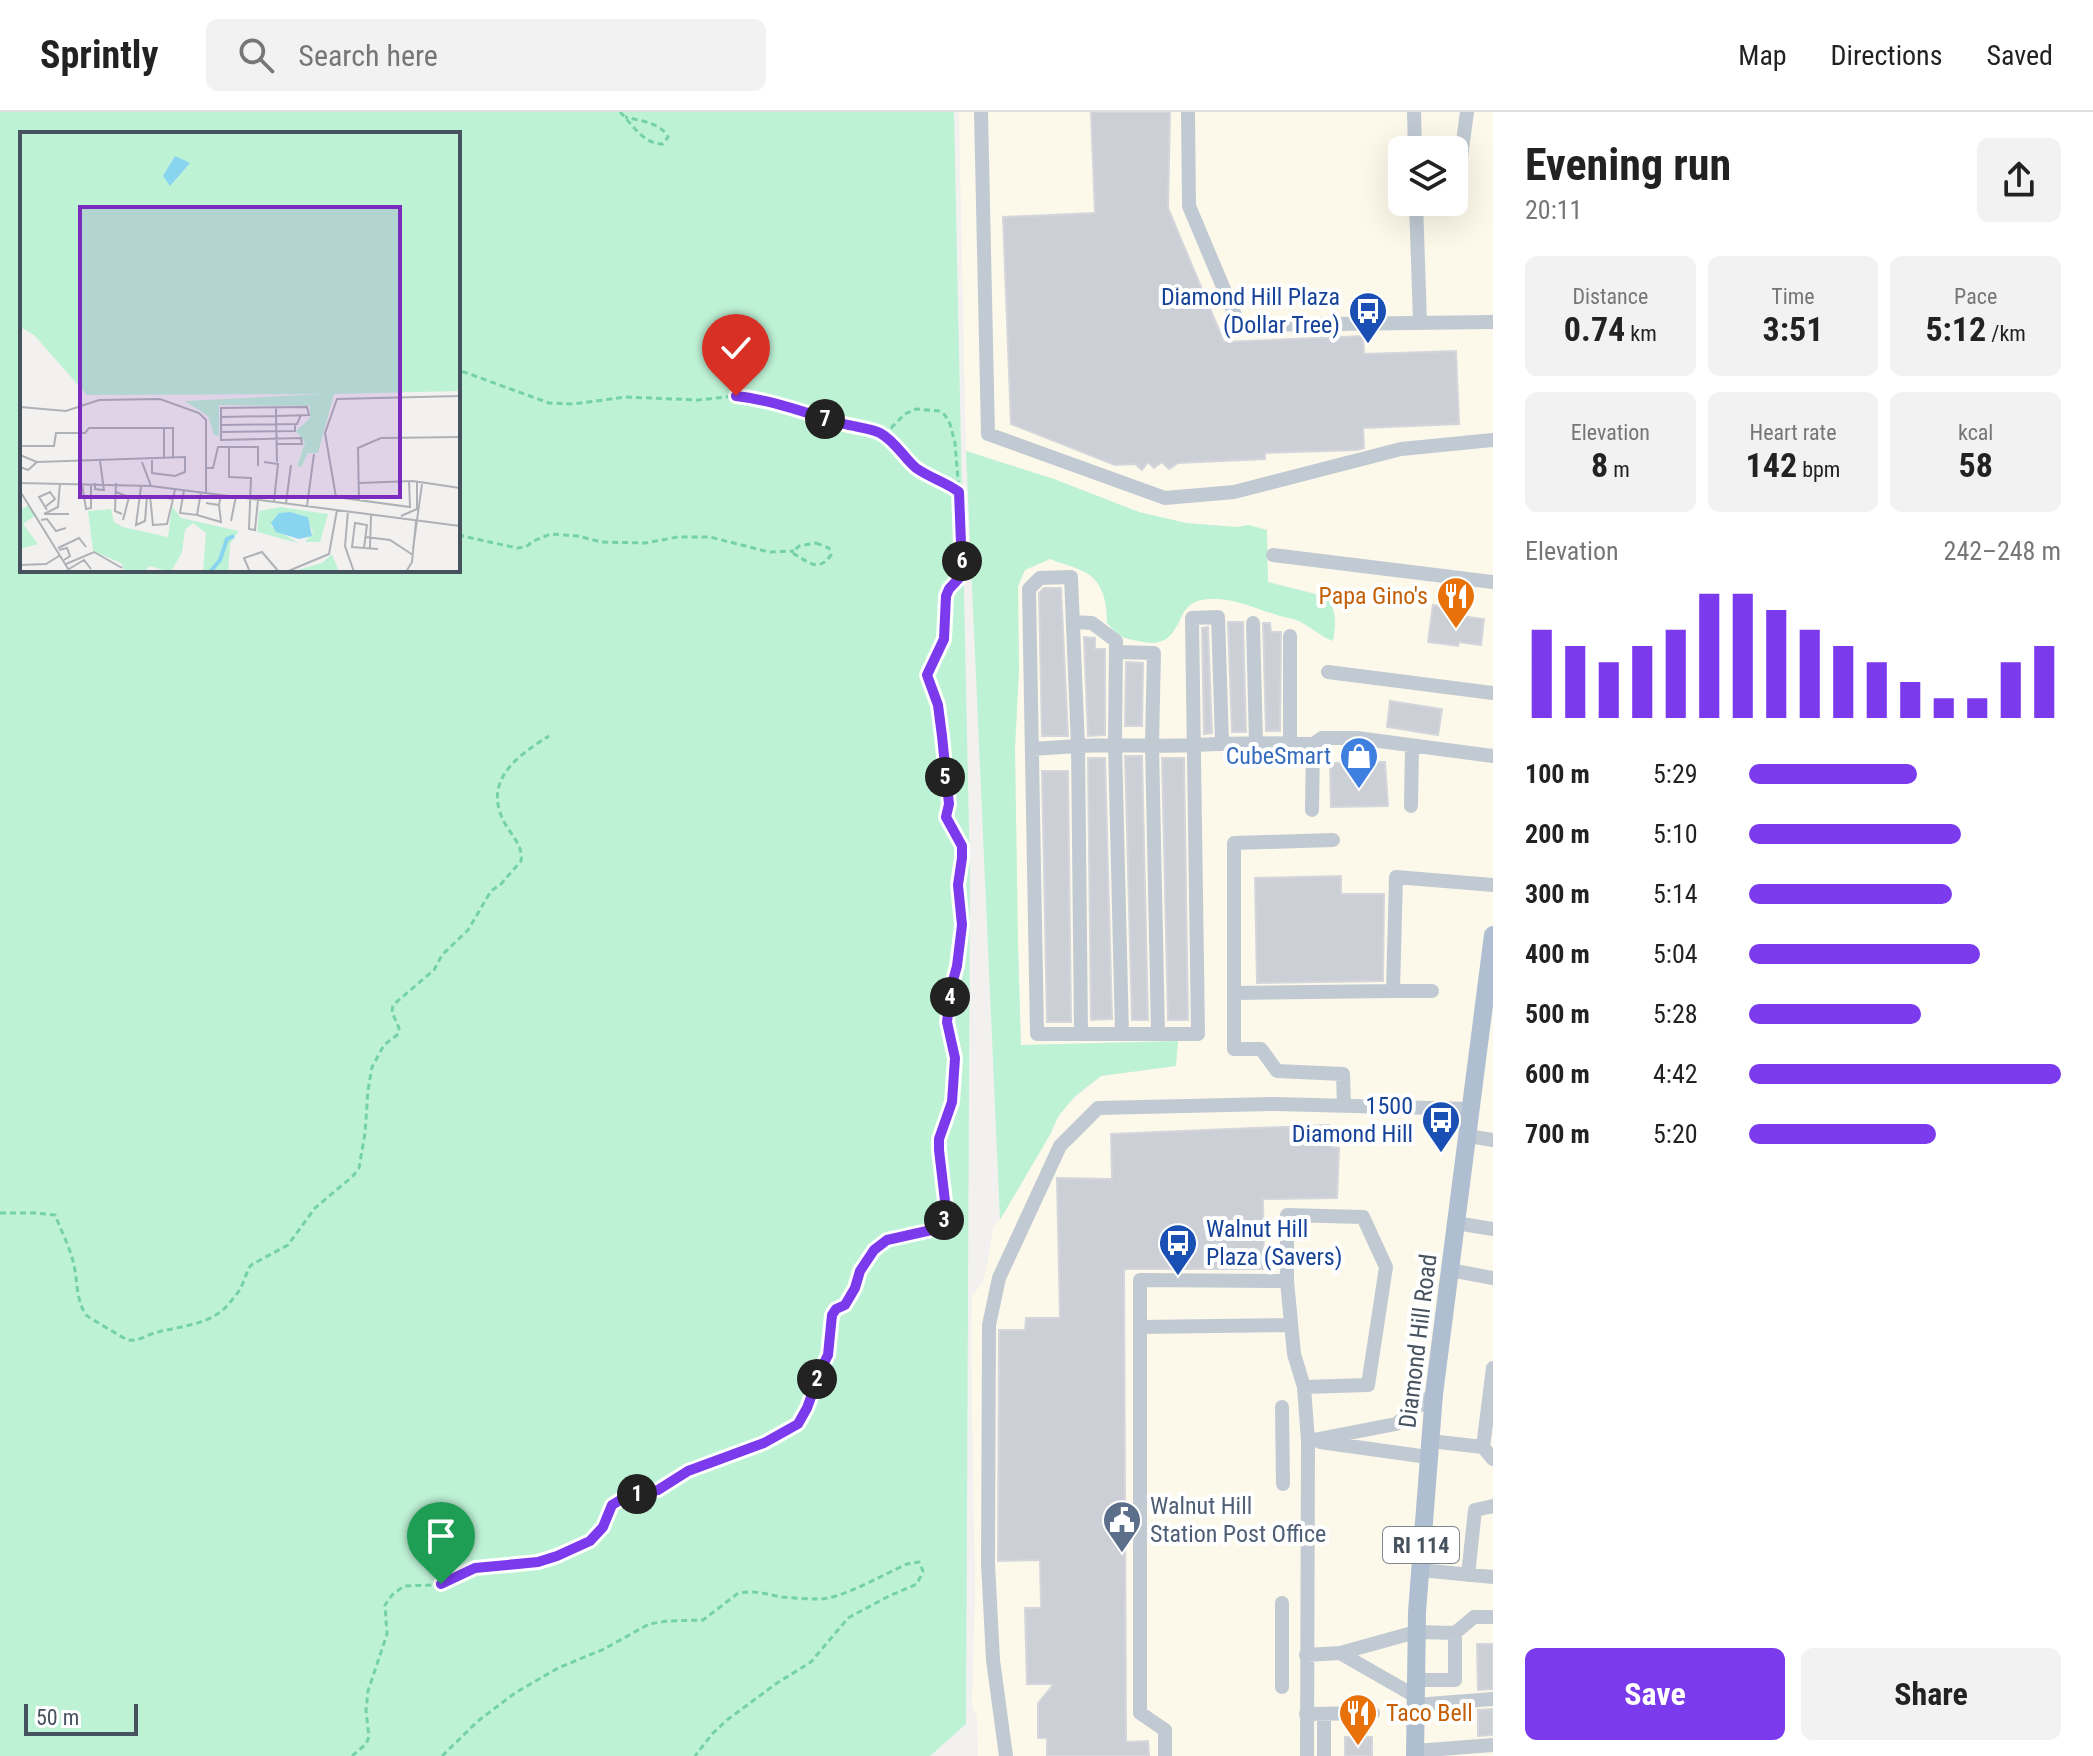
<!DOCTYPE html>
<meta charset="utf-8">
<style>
:root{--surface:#fff;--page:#f2f2f2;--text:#222;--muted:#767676;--line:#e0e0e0;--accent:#7c3aed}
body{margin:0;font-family:"Roboto Condensed",sans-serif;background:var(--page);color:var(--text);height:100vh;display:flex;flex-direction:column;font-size:30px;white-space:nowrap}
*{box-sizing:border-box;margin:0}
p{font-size:26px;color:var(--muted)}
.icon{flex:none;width:44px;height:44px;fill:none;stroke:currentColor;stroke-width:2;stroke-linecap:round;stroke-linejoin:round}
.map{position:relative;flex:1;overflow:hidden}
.panel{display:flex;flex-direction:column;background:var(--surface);width:600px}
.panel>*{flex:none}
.fabs{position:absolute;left:1388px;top:24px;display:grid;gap:16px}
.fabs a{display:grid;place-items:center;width:80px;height:80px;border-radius:12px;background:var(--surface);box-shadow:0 8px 32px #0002;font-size:40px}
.scale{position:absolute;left:24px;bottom:20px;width:114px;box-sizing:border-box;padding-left:8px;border:4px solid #47525f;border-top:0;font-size:22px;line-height:28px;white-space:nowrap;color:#47525f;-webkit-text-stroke:6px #fff;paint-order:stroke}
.pin{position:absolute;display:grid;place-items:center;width:68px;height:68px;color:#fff;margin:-82px -34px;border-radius:50% 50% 50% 0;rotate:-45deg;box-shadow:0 0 8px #0007}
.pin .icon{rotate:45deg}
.km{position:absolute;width:40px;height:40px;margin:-20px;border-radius:50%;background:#222;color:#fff;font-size:22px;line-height:40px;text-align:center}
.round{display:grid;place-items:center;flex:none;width:84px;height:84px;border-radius:12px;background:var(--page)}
.head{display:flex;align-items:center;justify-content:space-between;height:136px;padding:0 32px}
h1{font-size:44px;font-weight:700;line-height:60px}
.stats{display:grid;grid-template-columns:repeat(3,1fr);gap:12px;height:136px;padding:8px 32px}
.stats div{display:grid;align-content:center;border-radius:12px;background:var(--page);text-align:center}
.stats b{font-size:34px;font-weight:700}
.stats small{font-size:22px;font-weight:400}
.stats p{font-size:22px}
.chart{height:224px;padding:16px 32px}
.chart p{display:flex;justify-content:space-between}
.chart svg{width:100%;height:144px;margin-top:8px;stroke:var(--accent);stroke-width:6}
.primary-button{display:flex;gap:16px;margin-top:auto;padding:16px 32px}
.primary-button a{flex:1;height:92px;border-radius:12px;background:var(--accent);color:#fff;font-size:32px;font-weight:700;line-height:92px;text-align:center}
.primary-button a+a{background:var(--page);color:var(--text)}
ul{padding:0 32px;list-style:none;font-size:26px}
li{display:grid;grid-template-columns:128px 96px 1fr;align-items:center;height:60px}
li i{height:20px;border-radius:10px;background:var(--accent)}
header{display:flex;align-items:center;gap:48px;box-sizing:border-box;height:112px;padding:0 40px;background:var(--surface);border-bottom:2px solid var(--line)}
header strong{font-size:38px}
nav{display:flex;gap:44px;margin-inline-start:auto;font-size:28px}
.search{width:560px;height:72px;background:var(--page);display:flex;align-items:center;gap:20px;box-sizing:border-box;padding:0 28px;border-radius:12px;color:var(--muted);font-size:30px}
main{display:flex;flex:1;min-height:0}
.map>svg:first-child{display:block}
</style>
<header>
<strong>Sprintly</strong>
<div class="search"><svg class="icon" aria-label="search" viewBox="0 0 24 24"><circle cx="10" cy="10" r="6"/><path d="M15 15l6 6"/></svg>Search here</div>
<nav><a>Map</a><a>Directions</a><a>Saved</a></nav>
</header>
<main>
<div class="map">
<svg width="1493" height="1644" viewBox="0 0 1493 1644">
<rect width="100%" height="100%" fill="#f3f0f0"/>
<path fill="#fdf9ea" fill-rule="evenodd" d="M959,0H1493V1644H978L977,1605L972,1595L975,1480L971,1223L972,1184L983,1170L988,1150L993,1114L1000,1108L1064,995L1101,964L1176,954L1178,929L1021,933L1018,832L1015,636L1019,558L1018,474L1025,458L1050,447L1088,461L1099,473L1107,493V511L1178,515L1186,496L1197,489L1217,486L1240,490L1297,508L1313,517L1325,526L1322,483L1268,470L1249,413L1237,415L1186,411L1139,400L1054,367L966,339ZM1402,38H1454V90H1402Z"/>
<path fill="#bef2d5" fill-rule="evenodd" d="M0,0H954L970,765L966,1612L930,1644H0ZM22,22H458V458H22Z
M966,339L1054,367L1139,400L1186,411L1237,415L1249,413L1267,418L1268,470L1327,485C1337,500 1336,512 1333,529C1321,525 1312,516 1301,510C1294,506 1285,506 1277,503C1252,496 1225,481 1198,489C1171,497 1185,540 1138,529C1119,525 1120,525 1107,511C1107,493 1104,472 1088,462C1078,455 1062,452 1050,447L1025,458L1018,474L1019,558L1015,636L1018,832L1021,933L1178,929L1176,954L1101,964L1074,985L1058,1005L1051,1021L1000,1108Z"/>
<path fill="#cccfd5" stroke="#d4d6dc" stroke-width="2" d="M1091,0H1170L1168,96L1224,230L1363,224L1364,242L1456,239L1459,312L1363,316L1364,336L1357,338L1265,341V347L1178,351L1169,357L1162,350L1154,356L1148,350L1142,358L1135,352L1115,353L1011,312L1003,105L1095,101Z
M1044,476H1061L1068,624H1042L1039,481Z
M1433,493L1462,497L1461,504L1484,507L1481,533L1459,530L1458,534L1428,530Z
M1228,510H1243L1246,620H1232Z
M1263,511H1270L1271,520H1281L1280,619H1266Z
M1208,515L1212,621L1204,622L1202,516Z
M1084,525L1095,526V537H1105V623L1088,624Z
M1126,550L1143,551L1142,614H1125Z
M1390,589L1442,597L1438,623L1387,615Z
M1125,644H1142L1148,908H1132Z
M1088,646H1105L1112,907L1091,908Z
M1162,646H1184L1188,908H1168Z
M1385,650L1388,694L1331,695L1330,651Z
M1042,659H1068L1071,910H1047Z
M1341,764V782H1384L1383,869L1257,871L1255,766Z
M1329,1013L1331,1035L1339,1036L1337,1086L1263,1087L1264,1157H1124L1126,1630L1148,1629L1149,1644H1047V1626H1038V1591L1054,1572H1027L1025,1496H1041L1040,1448L998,1449L999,1218H1025L1026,1206H1060L1057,1066L1112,1067L1111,1022Z
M1477,1532H1493V1577L1478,1578Z
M1493,1597V1623L1478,1624V1598Z
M1345,1625H1372V1644H1345Z"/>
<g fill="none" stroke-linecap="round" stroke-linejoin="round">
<path stroke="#74d1a8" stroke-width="3" stroke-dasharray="6 4" stroke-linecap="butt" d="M620,0C633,13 643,32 663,32L668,25C660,10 640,9 625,5
M877,319C892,328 901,343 915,355C928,366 945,370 959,380
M458,423L517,436L526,435L533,429L551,422L578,424L601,430L645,431L678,425H710L769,440L794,439
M816,431L829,436L831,443C818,461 809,450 794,442V439L799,434Z
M0,1101H35L55,1103C61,1118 69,1134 73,1149C78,1167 75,1186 86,1203C88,1205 125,1227 128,1228C138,1230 148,1222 158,1220C181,1214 208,1213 226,1195C231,1189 238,1182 241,1175C245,1168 246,1160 251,1153L288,1133L315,1096L353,1064L359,1056L365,1021L368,978L372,955L384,933L397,923L399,920V916L392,900L393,893L434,858L442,843L468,818L491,779L501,772L521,749C523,735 514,726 507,715C480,671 515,645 549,624
M352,1644L366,1632L369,1625L366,1598L368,1579L387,1522L385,1493L392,1483L404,1474L434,1473L475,1456L538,1450L557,1444L590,1429L603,1415L612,1393L627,1384L658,1378L688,1359L764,1331L798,1312L807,1296L822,1255L828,1243L832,1203L836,1197L845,1193L855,1176L860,1159L874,1138L887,1128L936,1117L942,1113L945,1107V1089L939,1038V1027L952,990L955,946L947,910L951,876L957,854L962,813L958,773L962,746V734L946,705L949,692L942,624L938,593L927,563L944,527L946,484L949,477L961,464L962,457L959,380L955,331L950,312L945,303L939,299L916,297L905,302L891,316L877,319L860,317L788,295L736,284L698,288L626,285L573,292L549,291L464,260H458
M442,1644L478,1609L515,1581L558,1556L604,1537L649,1512L667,1509L703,1508L737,1482C753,1477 765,1482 781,1485C793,1486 807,1487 819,1487C842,1487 884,1462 907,1452L919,1450L923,1459L917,1472L889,1484L848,1506L811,1550L777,1571L727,1608L713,1621L695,1644"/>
<path stroke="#c1cad3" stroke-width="14" d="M981,0L988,322L1165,386L1234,380L1401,337L1493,328
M1188,0L1189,94L1239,213L1493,210
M1414,0L1415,38
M1460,52L1467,0
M1416,90L1420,210
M1273,443L1493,470
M1073,510L1092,511L1116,529L1115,632L1122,922
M1253,511L1256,631
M1290,524V632
M1328,560L1493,581
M1032,637L1078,634L1071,465L1040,466L1029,477L1037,922H1158L1152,632L1154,541L1116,540
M1411,694L1412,634
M1312,698L1313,632L1322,626H1357L1493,644
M1333,728L1234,731V937H1261L1277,959L1343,962L1344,994
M1393,879H1432
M1234,881L1393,879L1396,765L1493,773
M1081,921L1078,634C1117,632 1156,635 1195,633C1234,631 1273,631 1313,632
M1158,922H1198L1192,506L1218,505L1222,631
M1468,1024L1493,1028
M1456,1111L1493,1117
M1450,1158L1493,1166
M1140,1215L1291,1213
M1493,1256L1483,1335L1493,1347
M1304,1275L1368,1273L1386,1155L1363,1105L1287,1103V1169L1294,1242L1304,1275L1308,1329L1307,1644
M1282,1295L1283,1372
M1308,1329L1396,1312L1434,1282
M1430,1329L1483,1335
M1320,1330L1428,1345
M1420,1458L1493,1465
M1468,1463L1475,1398L1493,1394
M1282,1491V1575
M1455,1521L1474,1505H1493
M1340,1541L1415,1584
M1306,1543L1340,1541L1416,1520L1455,1521V1568H1415
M1415,1593L1493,1587
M1306,1602L1373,1601
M1415,1639L1493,1633
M1006,1644L993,1548L988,1452L989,1213L999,1166L1060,1034L1098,996L1275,992L1471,997
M1165,1644V1618L1140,1601V1168L1287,1169
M1324,1644V1602"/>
<path stroke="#afbed0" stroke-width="18" d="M1415,1644L1417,1500L1434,1282L1493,823"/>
</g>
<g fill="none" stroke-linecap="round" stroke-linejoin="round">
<g stroke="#fff" stroke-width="16">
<path id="route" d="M441,1472L475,1456L538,1450L557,1444L590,1429L603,1415L612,1393L627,1384L658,1378L688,1359L764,1331L798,1312L807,1296L822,1255L828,1243L832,1203L836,1197L845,1193L855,1176L860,1159L874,1138L887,1128L936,1117L942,1113L945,1107V1089L939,1038V1027L952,990L955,946L947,910L951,876L957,854L962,813L958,773L962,746V734L946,705L949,692L942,624L938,593L927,563L944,527L946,484L949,477L961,464L962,457L959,380C946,370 930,366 916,356C904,346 895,329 880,321C870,316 856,315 844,312C808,302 773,288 736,284"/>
</g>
<use href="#route" stroke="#7c3aed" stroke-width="10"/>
</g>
<defs>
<g id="bus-pin" transform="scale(2)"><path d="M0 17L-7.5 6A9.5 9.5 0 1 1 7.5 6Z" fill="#1a4fb4" stroke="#fff"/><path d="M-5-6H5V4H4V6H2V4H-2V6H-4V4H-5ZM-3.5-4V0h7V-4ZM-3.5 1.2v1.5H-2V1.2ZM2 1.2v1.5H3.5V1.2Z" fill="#fff"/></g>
<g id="restaurant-pin" transform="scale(2)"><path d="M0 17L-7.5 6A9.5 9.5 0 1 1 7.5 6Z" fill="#e8710a" stroke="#fff"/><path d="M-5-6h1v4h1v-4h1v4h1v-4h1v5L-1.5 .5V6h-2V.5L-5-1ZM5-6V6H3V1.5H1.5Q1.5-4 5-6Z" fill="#fff"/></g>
<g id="shop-pin" transform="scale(2)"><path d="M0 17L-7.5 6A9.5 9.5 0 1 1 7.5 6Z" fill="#3f7fe0" stroke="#fff"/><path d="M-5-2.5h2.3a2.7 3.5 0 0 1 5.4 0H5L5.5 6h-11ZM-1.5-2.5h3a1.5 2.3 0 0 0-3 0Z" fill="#fff"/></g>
<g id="civic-pin" transform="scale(2)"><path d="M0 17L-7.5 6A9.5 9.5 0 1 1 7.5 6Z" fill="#5c6f8a" stroke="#fff"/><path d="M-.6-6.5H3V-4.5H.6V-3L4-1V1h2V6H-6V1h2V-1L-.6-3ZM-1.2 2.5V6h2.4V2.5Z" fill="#fff"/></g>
</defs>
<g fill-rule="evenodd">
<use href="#bus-pin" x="1368" y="199"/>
<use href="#restaurant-pin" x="1456" y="484"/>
<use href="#shop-pin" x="1359" y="644"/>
<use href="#bus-pin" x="1441" y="1008"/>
<use href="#bus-pin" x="1178" y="1131"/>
<use href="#civic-pin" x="1122" y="1408"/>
<use href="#restaurant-pin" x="1358" y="1601"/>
</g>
<g text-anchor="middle" stroke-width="8" stroke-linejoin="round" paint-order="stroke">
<rect fill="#fff" stroke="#7e868f" stroke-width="2" x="1383" y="1415" width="76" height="36" rx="6"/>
<g font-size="22" font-weight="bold" fill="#47525f">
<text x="1421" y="1441">RI 114</text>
</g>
<g font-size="24" fill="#164399" stroke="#fff" text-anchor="end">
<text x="1340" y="193">Diamond Hill Plaza<tspan x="1340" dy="28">(Dollar Tree)</tspan></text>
<text x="1413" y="1002">1500<tspan x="1413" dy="28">Diamond Hill</tspan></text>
<text x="1206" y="1125" text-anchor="start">Walnut Hill<tspan x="1206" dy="28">Plaza (Savers)</tspan></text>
</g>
<g font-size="24" fill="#c56008" stroke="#fff" text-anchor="end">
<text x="1428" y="492">Papa Gino's</text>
<text x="1386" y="1609" text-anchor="start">Taco Bell</text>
</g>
<g font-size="24" fill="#366cbe" stroke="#fff" text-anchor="end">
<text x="1331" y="652">CubeSmart</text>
</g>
<g font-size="24" fill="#47525f" stroke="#fff">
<text transform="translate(1418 1229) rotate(-83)" y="8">Diamond Hill Road</text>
</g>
<g font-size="24" fill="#4e5e75" stroke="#fff" text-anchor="start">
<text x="1150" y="1402">Walnut Hill<tspan x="1150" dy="28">Station Post Office</tspan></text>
</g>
</g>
<g transform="translate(20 20)">
<rect width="440" height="440" fill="#f3f0f0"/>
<path d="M0,0H440V259L314,262L298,321H288L281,335L277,334L285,311L276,299L290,286V274L199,273V304L194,303L188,284L165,269L304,262L67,263L14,203L0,195ZM9,373L16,383L3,392L18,412L0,417V378ZM152,374L161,386L219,399L210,412L208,440H183L186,401L173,391L165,398L162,420L151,440L129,434L125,440H105L101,431L73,419L68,379L91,377L94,390L103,395L148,405ZM260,375L308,382L300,410H285L293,400L285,384L270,380L258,382L251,394L278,411L237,400L239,379ZM312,422L319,440H270L302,431Z" fill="#bef2d5"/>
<path d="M155,24L170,31L150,54L143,44ZM270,380L288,385L292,404L279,407L256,400L251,391L259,381Z" fill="#89d5f0"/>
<path fill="none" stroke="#89d5f0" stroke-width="4" d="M190,440L200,428L207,407L214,404"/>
<path fill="none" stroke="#aeb1b6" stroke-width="2" d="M0,275L46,279L79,268L140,267L179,281L186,288V361M256,276V284L289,283L287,275L201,276V300L275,299V292M201,285L256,284L257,330M201,293L277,292L281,283M144,296V326M201,300V308L281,306L282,312H257M0,314H34L36,301H65L69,296H153V325M209,315V345L231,346L229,397L235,398L238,368M0,323L17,330L8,338L0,335M17,330L165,325V340L155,344L132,341V328M122,330L131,354M244,330L258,332L254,369M187,336H193L198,315H238V334M389,349L390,375L316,365L305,301L317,267L440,264M0,351L131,354L440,394M75,351V357L84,358L80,329M96,351L95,379L102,382M339,351L393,349L440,356M62,352L66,377L71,376V353M121,355L116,393L125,389L127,364M164,358L160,381L177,383L181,360M0,359L50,440M96,360L109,365L103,388M130,364L133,393L147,392L153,367M131,364L153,367L155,357M339,370L338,316L361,306L440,305M186,371L199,373L201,362M266,371L271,333M287,374L294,322M25,375L35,367L30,360L19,365L27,378M328,379L325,414L334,440M24,382L38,375L40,351M24,382H49M177,383L201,390L199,373M381,384L397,377V350M21,388L27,387L36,399L46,396M211,389L216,364M346,405L370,408L393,423M331,415L358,417M332,415L335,391L347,393L344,416M38,416L59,406L66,415M350,416L351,383M393,417L402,352M39,418L47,416L50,424L44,428M46,432L74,420L102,436M0,433L26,432L39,424M49,437L64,428L71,437M230,440L224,426L242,420L259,440M266,440L309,422L317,378M386,440L392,430L396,389"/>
<path fill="#7b2cbf" fill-opacity="0.15" stroke="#7b2cbf" stroke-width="4" d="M60,75H380V365H60Z"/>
<rect width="440" height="440" fill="none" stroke="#47525f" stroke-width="4"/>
</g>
</svg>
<div class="fabs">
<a><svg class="icon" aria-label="layers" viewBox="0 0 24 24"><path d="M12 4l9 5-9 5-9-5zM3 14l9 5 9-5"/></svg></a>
</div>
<div class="scale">50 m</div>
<div class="pin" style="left:441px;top:1472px;background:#1e9e55"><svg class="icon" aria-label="arrive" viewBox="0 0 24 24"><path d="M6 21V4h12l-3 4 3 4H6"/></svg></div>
<div class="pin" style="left:736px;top:284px;background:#d93025"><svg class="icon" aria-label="check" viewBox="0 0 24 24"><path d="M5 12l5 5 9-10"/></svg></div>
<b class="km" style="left:637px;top:1382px">1</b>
<b class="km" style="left:817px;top:1267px">2</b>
<b class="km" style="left:944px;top:1108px">3</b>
<b class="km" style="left:950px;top:885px">4</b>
<b class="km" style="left:945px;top:665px">5</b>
<b class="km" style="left:962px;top:449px">6</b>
<b class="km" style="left:825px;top:307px">7</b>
</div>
<section class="panel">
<div class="head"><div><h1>Evening run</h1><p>20:11</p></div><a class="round"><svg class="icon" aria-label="share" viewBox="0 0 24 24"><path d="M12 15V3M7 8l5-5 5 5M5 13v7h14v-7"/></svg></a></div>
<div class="stats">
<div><p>Distance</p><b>0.74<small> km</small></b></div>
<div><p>Time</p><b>3:51</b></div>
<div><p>Pace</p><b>5:12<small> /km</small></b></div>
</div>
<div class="stats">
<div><p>Elevation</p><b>8<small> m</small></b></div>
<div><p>Heart rate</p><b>142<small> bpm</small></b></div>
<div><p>kcal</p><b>58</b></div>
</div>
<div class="chart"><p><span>Elevation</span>242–248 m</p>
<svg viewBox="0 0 160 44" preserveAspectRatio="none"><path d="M5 44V17M15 44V22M25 44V27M35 44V22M45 44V17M55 44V6M65 44V6M75 44V11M85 44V17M95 44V22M105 44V27M115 44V33M125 44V38M135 44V38M145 44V27M155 44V22"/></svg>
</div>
<ul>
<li><b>100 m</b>5:29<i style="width:54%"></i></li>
<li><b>200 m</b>5:10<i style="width:68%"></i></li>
<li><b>300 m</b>5:14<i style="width:65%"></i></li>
<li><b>400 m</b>5:04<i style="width:74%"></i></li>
<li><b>500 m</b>5:28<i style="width:55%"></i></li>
<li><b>600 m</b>4:42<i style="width:100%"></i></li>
<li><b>700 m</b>5:20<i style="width:60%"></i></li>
</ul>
<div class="primary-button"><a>Save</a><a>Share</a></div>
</section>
</main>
